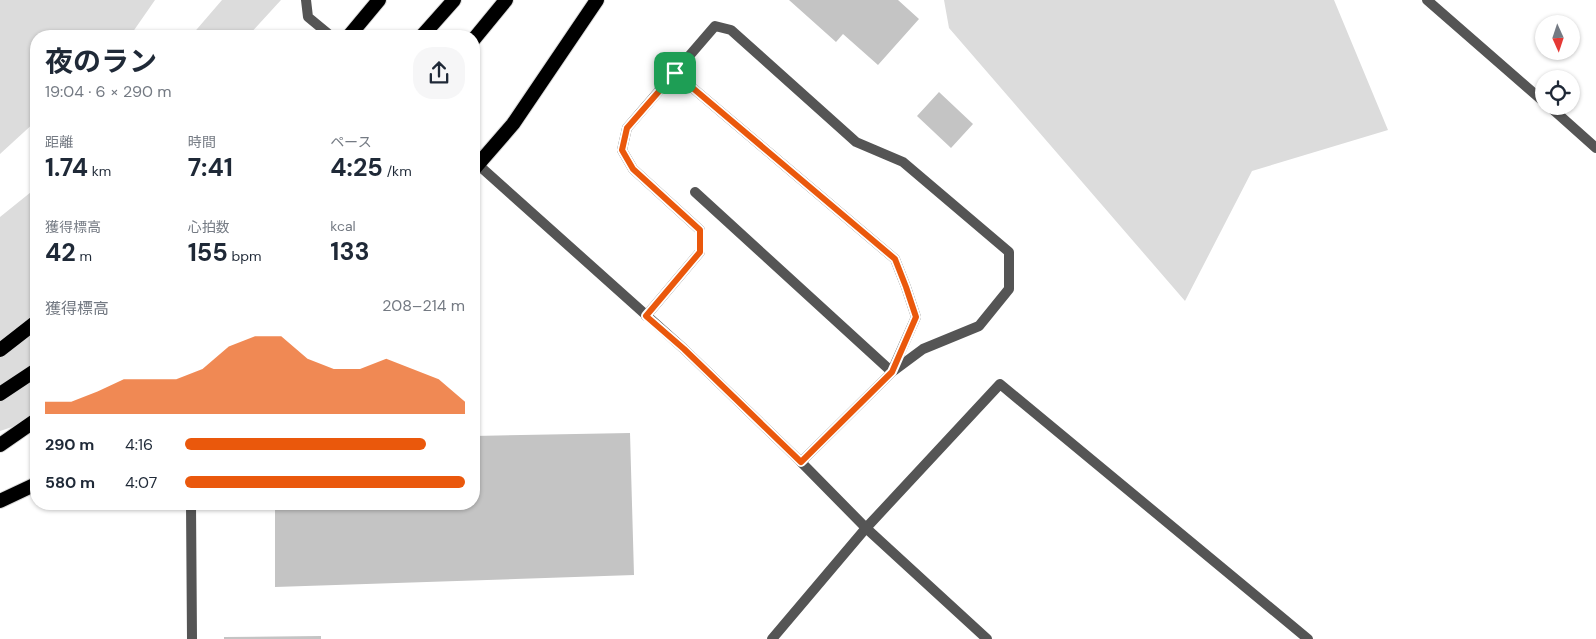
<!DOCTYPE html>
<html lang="ja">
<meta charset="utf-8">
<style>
:root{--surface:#fff;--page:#f6f6f7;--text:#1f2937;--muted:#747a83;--accent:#ea580c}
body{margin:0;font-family:"DM Sans","Noto Sans JP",sans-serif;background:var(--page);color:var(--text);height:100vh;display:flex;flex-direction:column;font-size:19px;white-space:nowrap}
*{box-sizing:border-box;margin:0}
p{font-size:16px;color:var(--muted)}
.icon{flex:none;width:28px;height:28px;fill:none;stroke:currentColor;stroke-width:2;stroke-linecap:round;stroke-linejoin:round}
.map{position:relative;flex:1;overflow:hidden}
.side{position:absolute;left:30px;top:30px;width:450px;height:480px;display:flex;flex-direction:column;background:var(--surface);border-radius:20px;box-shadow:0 1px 4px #0004}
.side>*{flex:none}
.needle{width:32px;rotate:177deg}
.fabs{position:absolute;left:1535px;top:15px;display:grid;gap:10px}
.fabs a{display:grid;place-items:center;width:45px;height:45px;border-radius:50%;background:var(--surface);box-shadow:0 1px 4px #0004;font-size:25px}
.pin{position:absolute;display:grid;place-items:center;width:42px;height:42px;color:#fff;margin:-21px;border-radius:10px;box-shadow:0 2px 8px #0006}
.round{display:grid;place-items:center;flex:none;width:52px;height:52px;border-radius:20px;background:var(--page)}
.head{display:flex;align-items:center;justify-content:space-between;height:85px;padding:0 15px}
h1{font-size:28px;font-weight:700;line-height:38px}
.figures{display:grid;grid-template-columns:repeat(3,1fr);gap:8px;height:85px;padding:5px 15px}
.figures div{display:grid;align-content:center}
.figures b{font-size:25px;font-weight:700}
.figures small{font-size:14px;font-weight:400}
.figures p{font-size:14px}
.chart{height:140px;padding:10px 15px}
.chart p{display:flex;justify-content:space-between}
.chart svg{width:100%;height:90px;margin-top:5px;fill:var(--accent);opacity:.7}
ul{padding:0 15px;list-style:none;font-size:16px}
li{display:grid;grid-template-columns:80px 60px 1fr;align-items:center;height:38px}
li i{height:12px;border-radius:6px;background:var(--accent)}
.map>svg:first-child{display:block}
</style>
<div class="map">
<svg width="1596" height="639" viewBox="0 0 1596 639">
<rect width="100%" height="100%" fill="#fff"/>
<path fill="#dcdcdc" d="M0,0H155L130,36H36V121L0,154Z
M222,0H281L249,35L250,36H191Z
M944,0H1334L1388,130L1252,171L1185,301L949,28Z
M36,188V419L0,431V217Z"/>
<path fill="#c4c4c4" d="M789,0H898L919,19L878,65L843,34L836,42Z
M939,92L973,124L951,148L917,116Z
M630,433L634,575L275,587V504H474V436Z
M321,636V639H224V637Z"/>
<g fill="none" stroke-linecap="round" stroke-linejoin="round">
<g stroke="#dbdbdb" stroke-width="16">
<path id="trunk" d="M349,36L379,0
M422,36L454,0
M474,39L506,0
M474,169L513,124L597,0
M0,350L36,322
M0,394L36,370
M0,445L36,420
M0,501L36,484"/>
</g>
<path stroke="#555" stroke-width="10" d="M675,73L895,259L906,287L916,317L892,371
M695,192L892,372
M646,316L700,252V230L633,169L622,150L627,128L715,26L731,30L856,142L903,162L1009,252V289L979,326L923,349L892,372L801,462"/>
<path stroke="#555" stroke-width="10" d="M306,0L308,17L331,36
M1427,0L1544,102
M1549,106L1596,148
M191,504L192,639
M772,639L866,528L1000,384L1308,639"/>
<path stroke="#555" stroke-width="10" d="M474,161L684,349L801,462L866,528L987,639"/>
<use href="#trunk" stroke="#000" stroke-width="14"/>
</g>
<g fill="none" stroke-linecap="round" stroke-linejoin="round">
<g stroke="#fff" stroke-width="10">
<path id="route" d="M675,73L895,259L906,287L916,317L892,372L801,462L684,349L646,316L700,252V230L633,169L622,150L627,128Z"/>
</g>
<use href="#route" stroke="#ea580c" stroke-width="6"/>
</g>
</svg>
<div class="fabs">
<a><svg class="needle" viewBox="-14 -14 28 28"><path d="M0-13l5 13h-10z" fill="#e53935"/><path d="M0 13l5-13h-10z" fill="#747a83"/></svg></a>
<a><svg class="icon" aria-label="locate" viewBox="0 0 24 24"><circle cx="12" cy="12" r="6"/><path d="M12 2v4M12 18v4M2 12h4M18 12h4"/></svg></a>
</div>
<div class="pin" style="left:675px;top:73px;background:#1e9e55"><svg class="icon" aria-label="arrive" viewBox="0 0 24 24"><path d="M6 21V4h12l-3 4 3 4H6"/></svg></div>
<section class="side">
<div class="head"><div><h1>夜のラン</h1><p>19:04 · 6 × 290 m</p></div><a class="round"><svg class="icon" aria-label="share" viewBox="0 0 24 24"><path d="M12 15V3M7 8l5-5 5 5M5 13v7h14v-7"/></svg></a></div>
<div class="figures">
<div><p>距離</p><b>1.74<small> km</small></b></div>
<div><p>時間</p><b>7:41</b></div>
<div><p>ペース</p><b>4:25<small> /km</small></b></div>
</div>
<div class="figures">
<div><p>獲得標高</p><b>42<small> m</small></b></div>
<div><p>心拍数</p><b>155<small> bpm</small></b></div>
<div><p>kcal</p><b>133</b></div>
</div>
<div class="chart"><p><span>獲得標高</span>208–214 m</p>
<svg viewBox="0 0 160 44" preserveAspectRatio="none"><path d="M0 44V38L10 38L20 33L30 27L40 27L50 27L60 22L70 11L80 6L90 6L100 17L110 22L120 22L130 17L140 22L150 27L160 38V44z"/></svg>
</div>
<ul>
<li><b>290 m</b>4:16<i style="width:86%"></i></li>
<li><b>580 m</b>4:07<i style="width:100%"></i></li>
</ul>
</section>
</div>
